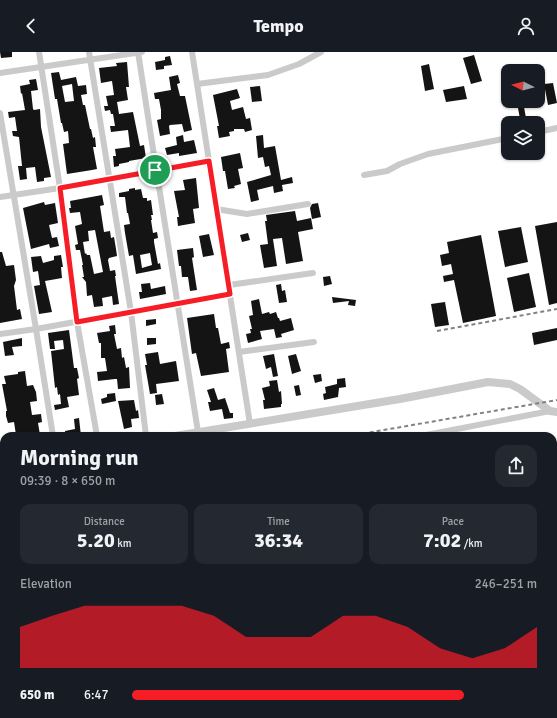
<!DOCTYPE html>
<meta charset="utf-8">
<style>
:root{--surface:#171b24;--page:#242831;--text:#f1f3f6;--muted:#9ea1a6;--accent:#f61d27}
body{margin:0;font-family:Signika,sans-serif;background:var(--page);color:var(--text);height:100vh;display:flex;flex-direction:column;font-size:15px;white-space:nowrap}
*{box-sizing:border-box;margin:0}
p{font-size:13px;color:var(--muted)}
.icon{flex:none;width:22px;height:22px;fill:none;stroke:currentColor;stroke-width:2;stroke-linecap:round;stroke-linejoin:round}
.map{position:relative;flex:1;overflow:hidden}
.sheet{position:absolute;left:0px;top:380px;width:557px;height:286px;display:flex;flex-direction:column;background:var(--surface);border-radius:12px 12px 0 0;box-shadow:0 1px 3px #0004}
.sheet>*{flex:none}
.needle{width:26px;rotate:276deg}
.buttons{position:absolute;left:501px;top:12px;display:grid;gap:8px}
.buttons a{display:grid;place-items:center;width:44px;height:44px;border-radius:8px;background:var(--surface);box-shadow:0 1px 3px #0004;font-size:20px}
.pin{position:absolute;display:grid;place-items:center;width:34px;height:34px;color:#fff;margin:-17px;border:2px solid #fff;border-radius:50%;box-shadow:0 1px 4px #0007}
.round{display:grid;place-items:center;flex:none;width:42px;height:42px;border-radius:12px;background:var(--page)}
.headline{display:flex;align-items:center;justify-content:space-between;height:68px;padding:0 20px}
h1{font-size:22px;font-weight:700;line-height:30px}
.figures{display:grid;grid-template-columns:repeat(3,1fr);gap:6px;height:68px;padding:4px 20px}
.figures div{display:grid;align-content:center;border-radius:10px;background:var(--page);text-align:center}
.figures b{font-size:20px;font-weight:700}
.figures small{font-size:11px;font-weight:400}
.figures p{font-size:11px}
.chart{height:112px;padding:8px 20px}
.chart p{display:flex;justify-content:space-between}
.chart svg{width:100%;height:72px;margin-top:4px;fill:var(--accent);opacity:.7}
ul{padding:0 20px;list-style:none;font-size:13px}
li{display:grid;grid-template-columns:64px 48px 1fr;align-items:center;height:30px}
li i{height:10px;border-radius:5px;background:var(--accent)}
header{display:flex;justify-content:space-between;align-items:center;height:52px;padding:0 20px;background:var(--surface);font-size:18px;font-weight:700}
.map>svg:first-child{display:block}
</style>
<header><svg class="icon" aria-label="back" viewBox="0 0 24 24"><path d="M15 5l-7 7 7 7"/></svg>Tempo<svg class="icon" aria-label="person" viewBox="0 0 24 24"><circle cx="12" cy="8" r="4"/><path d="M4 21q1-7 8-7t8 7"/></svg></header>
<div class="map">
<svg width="557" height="666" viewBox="0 0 557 666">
<rect width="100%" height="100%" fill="#fff"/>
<path fill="#141414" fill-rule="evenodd" d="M0,0H12V5L1,6Z
M474,3L482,29L471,32L463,6Z
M170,4L172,13L164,14V17L156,18L155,10L165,8V5Z
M127,10L129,35H126L128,48L117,50L119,62L133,60L140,94L144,93L146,106L129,109V110L119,112V114L114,115L113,104H116L115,97L130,95L128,78L111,80L110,74H115L113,62H111L110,58L105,59L104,54H108L106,44L114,43L112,29L101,31L99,16L117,14L116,11Z
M429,12L434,37L425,39L421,14Z
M59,20L61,28L76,25L78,34L86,33L87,42L81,43L83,53H85L90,77H91L93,86L95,85L96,95H93L97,117L92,118L67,122L63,92L69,91L68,79L64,80L62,71H61L57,47H55L51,21ZM72,32L74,49L65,50L62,34Z
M178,23L180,31L177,32L180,44H185L192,78L184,80L182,72L170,73L169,74L170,82L160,84L157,68L161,67V58L159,47H155L154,41L171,38L169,25Z
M36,27L38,38L31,39L33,57L34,58L40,57L41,75L51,125L44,126V129L37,130L35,115L26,116L27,127L20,128L18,114H22L19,85L13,84L12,79H17L15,65L9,66L8,60L25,58L22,41L21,42L20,34L30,32L29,28Z
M553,31L557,51L548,53L544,32Z
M260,34L262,49L252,50L250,35Z
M464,34L467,47L446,50L443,38Z
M237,37L240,46L230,49L232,58L243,55L246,67L250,66L252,78L245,80L244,77H234V79L229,80L230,84L219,86L217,74H219L213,43Z
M524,55L526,66L520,67L518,56Z
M183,83L184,90L194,88L197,101L179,104V101L167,103L165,96L177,93L176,85Z
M263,83L264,96L275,94L281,128L292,125L293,131L282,133L283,139L274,141L273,134L257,138L259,148L251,150L247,130L271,123L269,114L265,115L263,105L258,106L256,84Z
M240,101L243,116L238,117L241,132L234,134L235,136L228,137L225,119H223L221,105Z
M196,126L199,156L193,157L195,171L178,174L177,165H179L174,139L185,138L183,128Z
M135,136V138L141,137L143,146H147V149L151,148L153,163H151L152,168H151L153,181L157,180L158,186L154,187V190L158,212L160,211L161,217L136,222L133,203L129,204L125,181L124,173L130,172L128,161H127L125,145H119V141L129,139V137ZM150,201L152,213L142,216L140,203Z
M102,143L104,153L100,154L104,180L110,179L111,186L114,185L116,197L117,204L109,206L108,208L110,219L115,218L116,224H115L119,252L113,253L112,244L102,246L103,254L94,255L92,243L87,244L86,230L82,225H84L82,213H83L80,198H76L75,193L78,192L75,174L82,172L80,160L70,161L69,156H71L70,149ZM95,178L103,220L94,222L90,203H87L86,201L85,202L83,190L89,189L88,179Z
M44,150L45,153L55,151L58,171L49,173L52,186L57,185L59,194L50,196L49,192L31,197L23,156Z
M318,151L321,165L312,167L310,156L312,152Z
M295,159L297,169L311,166L313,177L298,180L303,209L286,212L282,186L273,187L277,214L264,216L260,193L268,192L265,169H267L266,163Z
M557,170V251L549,253L535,174Z
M521,175L528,210L505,215L498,179Z
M248,181L250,188L242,190L240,183Z
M209,182L214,203L203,205L199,184Z
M481,183L496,264L463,271L454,228L444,230L443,224L453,222L451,212L442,214L440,203L449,201L447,190Z
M193,196L194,205L192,206L197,238L190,239L188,225H182L181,214H179L177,198Z
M0,200H2L6,214L14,213L16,228L14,234L17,258L20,257L22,267L0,271Z
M61,203L63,215H61L62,226L45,229L52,260L39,262L34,234L40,233L38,219L33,220L31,205L41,204L43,211L54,208V204Z
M529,221L536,255L514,260L507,226Z
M330,224L332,232L324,234L323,225Z
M150,231L151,237L165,234L166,242L140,247L139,240H142L141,232Z
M281,232L282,239L285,238L287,250L279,251L276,233Z
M332,245L356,248L355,254L348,253L349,249L333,251Z
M259,247L262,262L269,260L270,262L276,260L278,266H279L280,269L291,266L294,278L281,282L282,285L276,286L274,277L260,279L262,287L248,291L246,282L251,281L250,277H252L249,264L253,263L251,249Z
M445,250L449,273L435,275L431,252Z
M214,262L216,276H218L221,292L229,290L230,296L226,297L229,320L201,324L196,301L192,302L187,266Z
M156,267V272L146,274V268Z
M115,273L116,282H114L117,297L121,296L122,306L124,305L126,316L129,315L130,336L118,337L117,327H115L98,329L97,320L107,319L105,306H101V291H99L97,281L110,279L109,274Z
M557,276V288L534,293L532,281Z
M69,278L74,316H77L79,326L77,327L79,343L67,345L69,355L55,358L54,353L61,352L60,342L58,343L57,335L55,336L51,299L64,297L63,288L54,289L55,297H50L48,281Z
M22,286V294L12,295L14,303L5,304L3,290Z
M147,286H156V292L147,293Z
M158,300L160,312L176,309L179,329L156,332L157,341L150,342L145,313H147L145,302Z
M274,302L278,324L273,325L271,315L266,317L263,304Z
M296,302L301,319L292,322L288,304Z
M25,319L27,334L33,333L36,340L37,349L30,350L32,363L41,362L42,370L38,371L40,383L30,384L29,381L16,383L14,370L8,371L6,364V359H7L2,332H6L4,324L18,322V320Z
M321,322L322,329L315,331L313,323Z
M345,326L346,335L339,336L338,345L324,348L323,342L326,341L325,335L337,332V327Z
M277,328L279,340L281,339L282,352H281V355L264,357L263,348H265L262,336L270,334L269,329Z
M299,333L301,343L296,344L294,334Z
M214,336L218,348L225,346L230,361H233V366L224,367L222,357L210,359L208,350H211L207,338Z
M115,341L116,349L102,352L101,347L107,345V342Z
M162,342L164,352L156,353L155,343Z
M134,348L136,359L138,358L139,366L131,367L132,375L124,377L118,349Z
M79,366L81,384H65V379L75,377L74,367Z"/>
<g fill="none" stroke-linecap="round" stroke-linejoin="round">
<path stroke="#cacaca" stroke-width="6" d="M39,0L60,136L77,270L97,384
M89,0L131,260L146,384
M138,0C157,127 179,254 198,380
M192,0L250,372
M0,21L142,0
M197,32L268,23L299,12L321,0
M0,61L36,277L53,384
M538,80L557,76
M364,123L387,119L400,112L428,102L508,86
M0,145L60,136L209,109
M216,157L247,162L308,152
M229,233L313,221
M0,282L36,277L230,242
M239,300L314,290
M421,384L550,359
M0,456L4,455"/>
<path stroke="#cacaca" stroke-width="8" d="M175,384L400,347L488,330L510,332L520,337L550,359L557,360
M0,412L4,411"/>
<path stroke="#828282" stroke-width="2" stroke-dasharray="4 3" stroke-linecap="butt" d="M437,279L557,257
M349,384L557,348
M0,443L4,442"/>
</g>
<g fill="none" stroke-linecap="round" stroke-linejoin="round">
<g stroke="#fff" stroke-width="8">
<path id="route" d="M209,109L230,242L77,270L60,136Z"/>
</g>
<use href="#route" stroke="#f61d27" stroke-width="5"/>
</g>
</svg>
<div class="buttons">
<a><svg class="needle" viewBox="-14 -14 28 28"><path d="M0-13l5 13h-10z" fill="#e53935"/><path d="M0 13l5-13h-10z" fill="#9ea1a6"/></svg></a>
<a><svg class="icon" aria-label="layers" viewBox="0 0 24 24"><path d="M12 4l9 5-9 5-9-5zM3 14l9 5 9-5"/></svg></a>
</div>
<div class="pin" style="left:155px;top:118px;background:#1e9e55"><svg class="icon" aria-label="arrive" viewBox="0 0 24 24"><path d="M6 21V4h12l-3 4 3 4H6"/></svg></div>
<section class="sheet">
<div class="headline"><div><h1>Morning run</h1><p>09:39 · 8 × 650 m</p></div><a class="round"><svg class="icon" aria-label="share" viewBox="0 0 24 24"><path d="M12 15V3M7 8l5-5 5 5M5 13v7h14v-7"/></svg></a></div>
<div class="figures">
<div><p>Distance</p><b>5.20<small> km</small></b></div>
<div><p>Time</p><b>36:34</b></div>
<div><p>Pace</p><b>7:02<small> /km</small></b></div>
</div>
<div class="chart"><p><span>Elevation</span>246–251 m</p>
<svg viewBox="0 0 160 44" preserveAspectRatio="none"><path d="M0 44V19L10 12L20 6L30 6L40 6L50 6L60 12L70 25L80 25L90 25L100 12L110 12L120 19L130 32L140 38L150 32L160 19V44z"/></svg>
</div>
<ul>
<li><b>650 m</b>6:47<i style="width:82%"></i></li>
</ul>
</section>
</div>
